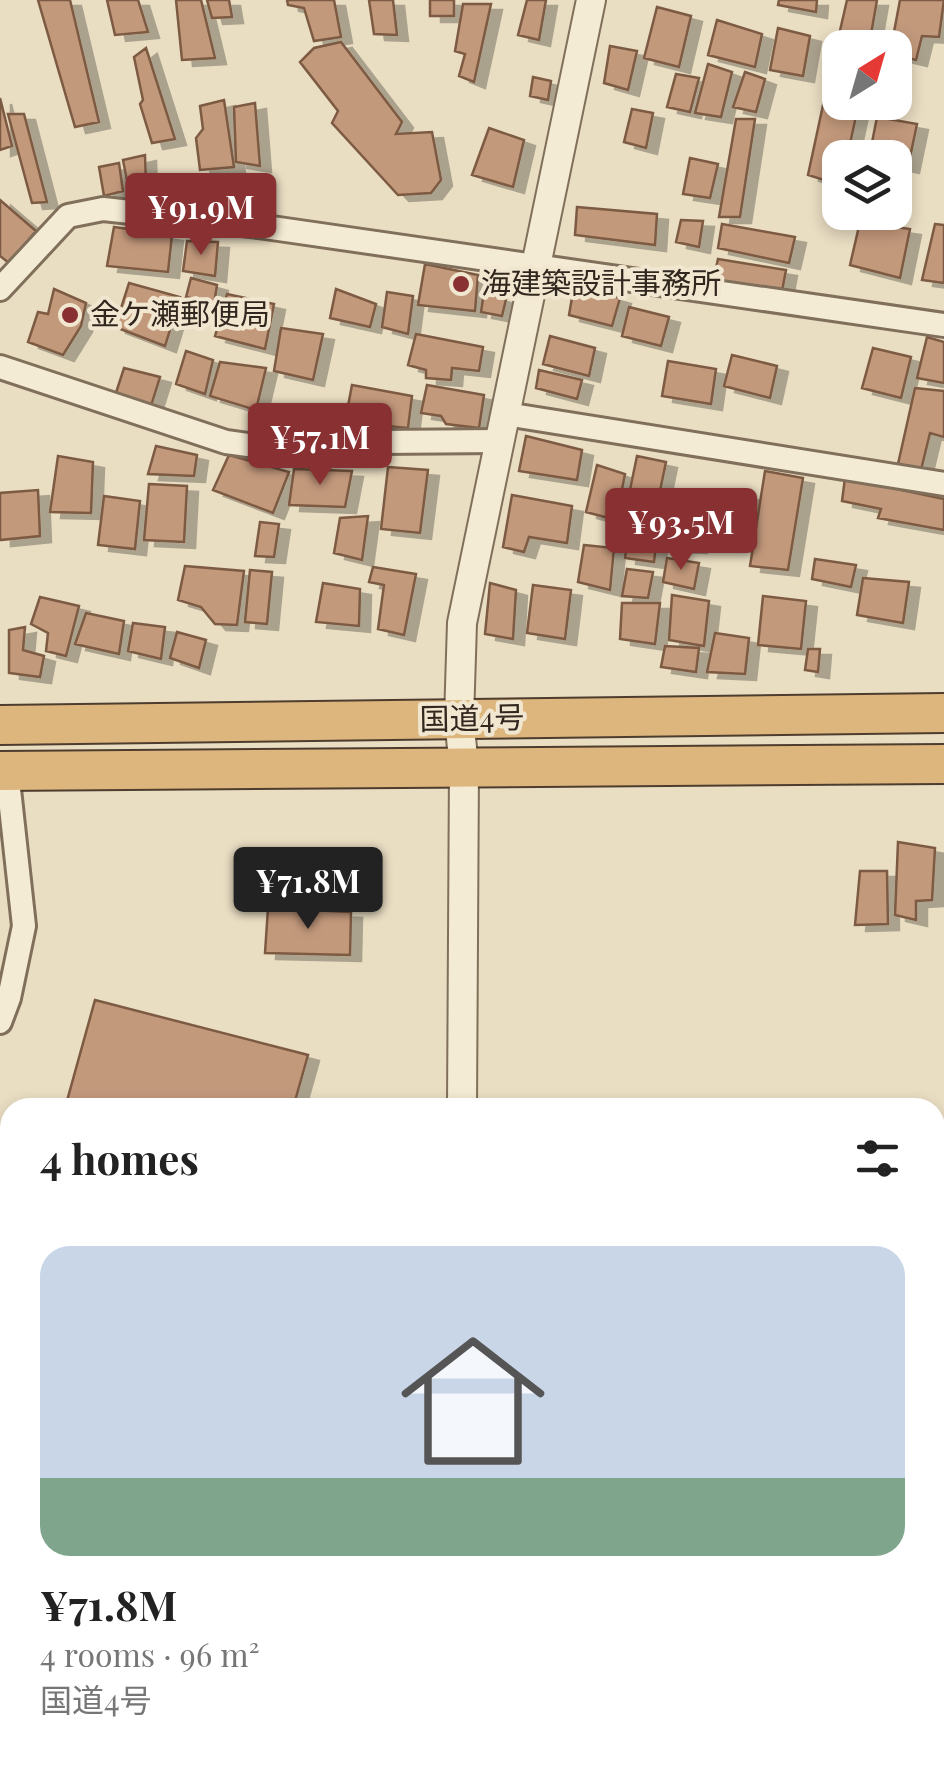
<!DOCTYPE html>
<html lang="en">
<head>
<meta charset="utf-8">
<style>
	:root { --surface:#fff; --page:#f6f6f6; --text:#222; --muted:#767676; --accent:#893132 }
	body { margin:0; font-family:"Playfair Display","Noto Sans JP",serif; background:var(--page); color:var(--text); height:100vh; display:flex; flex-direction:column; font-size:38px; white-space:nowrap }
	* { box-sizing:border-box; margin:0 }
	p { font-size:32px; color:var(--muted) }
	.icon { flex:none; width:55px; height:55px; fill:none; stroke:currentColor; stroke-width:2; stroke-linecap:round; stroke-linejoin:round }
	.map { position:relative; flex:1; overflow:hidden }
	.panel { position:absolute; left:0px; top:1098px; width:945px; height:672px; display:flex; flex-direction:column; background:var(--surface); border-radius:30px 30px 0 0; box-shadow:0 5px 15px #0003 }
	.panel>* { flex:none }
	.needle { width:65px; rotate:37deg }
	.tools { position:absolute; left:822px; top:30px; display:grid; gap:20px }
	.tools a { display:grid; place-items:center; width:90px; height:90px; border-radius:20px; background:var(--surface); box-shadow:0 5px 15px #0003; font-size:50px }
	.price { position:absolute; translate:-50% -85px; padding:0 22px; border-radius:10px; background:var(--accent); color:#fff; font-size:32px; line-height:65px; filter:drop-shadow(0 2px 5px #0008) }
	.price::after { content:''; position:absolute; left:50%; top:60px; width:30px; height:22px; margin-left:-15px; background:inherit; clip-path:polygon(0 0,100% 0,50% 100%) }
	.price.active { background:#222; color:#fff }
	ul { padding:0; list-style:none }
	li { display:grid; align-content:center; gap:20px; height:530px; padding:0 40px }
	li span { display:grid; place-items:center; height:310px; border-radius:30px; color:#555 }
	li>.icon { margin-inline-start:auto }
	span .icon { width:180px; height:180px; fill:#fffc; stroke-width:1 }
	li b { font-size:42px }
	h2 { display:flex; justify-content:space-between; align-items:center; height:120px; padding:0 40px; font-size:42px }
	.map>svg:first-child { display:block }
</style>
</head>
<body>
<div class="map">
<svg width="944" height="1769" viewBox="0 0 944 1769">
	<defs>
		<filter id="shadow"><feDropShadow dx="11" dy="6" stdDeviation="0" flood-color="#0004"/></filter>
	</defs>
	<rect width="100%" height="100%" fill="#e9ddc2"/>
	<!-- building -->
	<path fill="#c3997b" stroke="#7d5a43" stroke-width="2.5" filter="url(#shadow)" d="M38,0H70L99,122L75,127Z
		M107,0H138L148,32L115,35Z
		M176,0H201L215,58L182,60Z
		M207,0H229L232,17L212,18Z
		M287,0H334L341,37L314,41L304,8L288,5Z
		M369,0H393L397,35L374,34Z
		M430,0H454V16H430Z
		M527,0H546L539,40L518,35Z
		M779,0H817L816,12L778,5Z
		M847,0H877L870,40L861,38L860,48H840V72L831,70Z
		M900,0H944L939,37L922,36L916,60L895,55V48H891Z
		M463,4H491L474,82L459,76L465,54L455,51Z
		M657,7L691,16L679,67L644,58Z
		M717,20L762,34L755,67L708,55Z
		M778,28L810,36L803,76L770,70Z
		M341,42L402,122L396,134L432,132L441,180L431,193L398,195L332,123L338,111L300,62L314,48Z
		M610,46L637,51L628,90L604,83Z
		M146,48L175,139L152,143L140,104L143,100L134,57Z
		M708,64L732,72L721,117L695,113Z
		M745,72L765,79L756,112L733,107Z
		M676,74L699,78L690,112L667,107Z
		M533,77L551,81L548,100L530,96Z
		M828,82L840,85V102H859L847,158H840V185L808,175Z
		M0,98L12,146L0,150Z
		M224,100L234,167L200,170L196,138L203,129L200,106Z
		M255,103L260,166L236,162L234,107Z
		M632,109L653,113L646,148L624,142Z
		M8,114H24L47,202L32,203Z
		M877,117L917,124L908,167L895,164V158H869Z
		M736,119H755L740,217H719Z
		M489,128L524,140L513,187L472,175Z
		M145,155L146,184L128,186L123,160Z
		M690,158L718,164L710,198L683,194Z
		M119,163L123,191L104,196L99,167Z
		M0,200L36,231L9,263L0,256Z
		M577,207L657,214L655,245L575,235Z
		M681,220L703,221L699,247L676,242Z
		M860,222L910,229L900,278L850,265Z
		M722,224L795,237L789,263L718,248Z
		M935,224L944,225V283L922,280Z
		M114,227L172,235L168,272L107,266Z
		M187,241L218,242L215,276L183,271Z
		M718,259L786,270L782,291L713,282Z
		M425,264L478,275L475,311L418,305Z
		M191,278L217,285L214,304L186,297Z
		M129,283L180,297L165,346L115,327Z
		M574,286L620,298L612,326L569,315Z
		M54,289L86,303L81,326L63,355L28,342L38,312L48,314Z
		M336,289L376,304L370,327L330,318Z
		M387,292L413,296L408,334L382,327Z
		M484,292L506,299L502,316L481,312Z
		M227,294L274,304L265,349L215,336Z
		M629,307L669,317L661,346L622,336Z
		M281,328L323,334L313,380L274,371Z
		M416,334L483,347L479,371L452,368L451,380L426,378V370L408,365Z
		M550,336L595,348L589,376L543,364Z
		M927,337L944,342V383L917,378Z
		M873,348L911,357L901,398L862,388Z
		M186,351L213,360L205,394L176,384Z
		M732,355L777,366L770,398L724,386Z
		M668,361L716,369L711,404L662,396Z
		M220,362L266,368L256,410L210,396Z
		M124,368L160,377L150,409L114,399Z
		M539,370L582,380L577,399L536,388Z
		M352,385L412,396L408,428L345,422Z
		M427,385L484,395L479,428L446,424L441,416L421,413Z
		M915,388L944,391V437L930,433L921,470L898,464Z
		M526,436L582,450L577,480L519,471Z
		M156,446L197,455L194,476L148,474Z
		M229,455L289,472L273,513L213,490Z
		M58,456L93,462L91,513L50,512Z
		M637,456L666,462L655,515L626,509Z
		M597,465L625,474L616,520L586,512Z
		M388,467L428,470L420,533L381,529Z
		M294,469L352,471L345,507L289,505Z
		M765,471L803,478L788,570L750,566Z
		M845,478L944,499V530L878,518L881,509L842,501Z
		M149,484L187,486L184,542L144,540Z
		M38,490L40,536L0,540V493Z
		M723,491L751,495L744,546L712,542Z
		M512,495L572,506L567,543L529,537L524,552L503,547Z
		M104,496L140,501L135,549L98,545Z
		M679,501L701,507L696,547L670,546Z
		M368,516L362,560L334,553L340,518Z
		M631,517L659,520L654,562L625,558Z
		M260,522L279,524L274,557L255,556Z
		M584,545L614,548L610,590L578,582Z
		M667,558L699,563L694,589L663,582Z
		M815,559L856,565L851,587L812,579Z
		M185,566L244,571L237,625L215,624L201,607L178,600Z
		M373,567L416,574L404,635L378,629L384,585L369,582Z
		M627,569L653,572L648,598L622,596Z
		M250,570L272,572L267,624L245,622Z
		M863,578L909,582L903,623L857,615Z
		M323,583L360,589L359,626L316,622Z
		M490,583L516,590L513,639L485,634Z
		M533,585L571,590L565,639L527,633Z
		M672,595L709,601L704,646L669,640Z
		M763,596L806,601L801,649L758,645Z
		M40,597L79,606L66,656L46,651L48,633L31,624Z
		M622,603H660L655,644L620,639Z
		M86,613L124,621L119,654L75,644Z
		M133,623L165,627L161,659L128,651Z
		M25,627L23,650L44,656L40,677L9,673V630Z
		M177,632L206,640L199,668L170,658Z
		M715,633L749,638L745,674L707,672Z
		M665,646L699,648L696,672L661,667Z
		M808,649H820L818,672L805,670Z
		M898,842L935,848L932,900L916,901V920L895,915Z
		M860,871H887L888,924L855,925Z
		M268,908L351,912L350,955L265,953Z
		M95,1000L308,1055L293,1108H65Z
		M935,1490H944V1554H935Z
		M0,1502L10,1507V1546L0,1541Z
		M944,1566V1714L938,1701L935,1702V1569Z
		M944,1750V1769L892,1767L914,1760H935V1753Z
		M567,1760H624L623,1766L632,1769H565Z"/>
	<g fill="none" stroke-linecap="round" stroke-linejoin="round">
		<defs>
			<path id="minor" d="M0,289L68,216L103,209L258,226L944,325
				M0,367L226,442L293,451L379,442L500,441
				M506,414L944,484
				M0,1022L9,998L24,926L7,771
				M0,1574L10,1579
				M339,1760L356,1769"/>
			<path id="tertiary" d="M462,1108L464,767L459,719L462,623L591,0
				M0,1386L10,1391
				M935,1451L944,1450"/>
			<path id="trunk" d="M0,725L944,713
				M0,771L944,764"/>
		</defs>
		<!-- minor casing -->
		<use href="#minor" stroke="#806f5b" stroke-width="28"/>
		<!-- tertiary casing -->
		<use href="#tertiary" stroke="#806f5b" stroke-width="32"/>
		<!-- trunk casing -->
		<use href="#trunk" stroke="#4e3d2f" stroke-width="42"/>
		<!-- minor -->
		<use href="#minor" stroke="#f4ebd4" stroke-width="22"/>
		<!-- tertiary -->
		<use href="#tertiary" stroke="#f4ebd4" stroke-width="28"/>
		<!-- trunk -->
		<use href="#trunk" stroke="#dcb67c" stroke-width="38"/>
	</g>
	<!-- markers -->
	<g fill="#893132" stroke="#f1e7d0" stroke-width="4">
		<circle cx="461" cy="284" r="10"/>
		<circle cx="70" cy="315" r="10"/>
	</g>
	<g text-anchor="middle" stroke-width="8" stroke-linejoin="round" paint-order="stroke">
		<!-- poi labels -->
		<g font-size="30" fill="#32271e" stroke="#f1e7d0" text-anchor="start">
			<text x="481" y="294">海建築設計事務所</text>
			<text x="90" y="325">金ケ瀬郵便局</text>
		</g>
		<!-- street labels -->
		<g font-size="30" fill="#32271e" stroke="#f1e7d0">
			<text transform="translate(472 719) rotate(-1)" y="10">国道4号</text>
		</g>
	</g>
</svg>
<div class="tools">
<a><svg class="needle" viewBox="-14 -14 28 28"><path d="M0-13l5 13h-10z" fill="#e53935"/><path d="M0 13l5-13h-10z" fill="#767676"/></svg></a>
<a><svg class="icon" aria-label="layers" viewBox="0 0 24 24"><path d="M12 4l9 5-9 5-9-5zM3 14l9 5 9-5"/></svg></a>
</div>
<b class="price" style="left:201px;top:258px">¥91.9M</b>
<b class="price" style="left:320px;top:488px">¥57.1M</b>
<b class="price" style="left:681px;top:573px">¥93.5M</b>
<b class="price active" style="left:308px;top:932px">¥71.8M</b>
<section class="panel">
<h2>4 homes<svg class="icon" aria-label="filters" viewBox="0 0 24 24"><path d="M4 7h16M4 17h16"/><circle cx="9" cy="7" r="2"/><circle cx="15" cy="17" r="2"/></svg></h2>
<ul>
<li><span style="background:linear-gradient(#c9d6e8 75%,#7fa58c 0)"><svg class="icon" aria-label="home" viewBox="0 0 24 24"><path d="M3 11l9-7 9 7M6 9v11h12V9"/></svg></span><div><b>¥71.8M</b><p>4 rooms · 96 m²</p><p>国道4号</p></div></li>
</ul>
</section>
</div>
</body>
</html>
